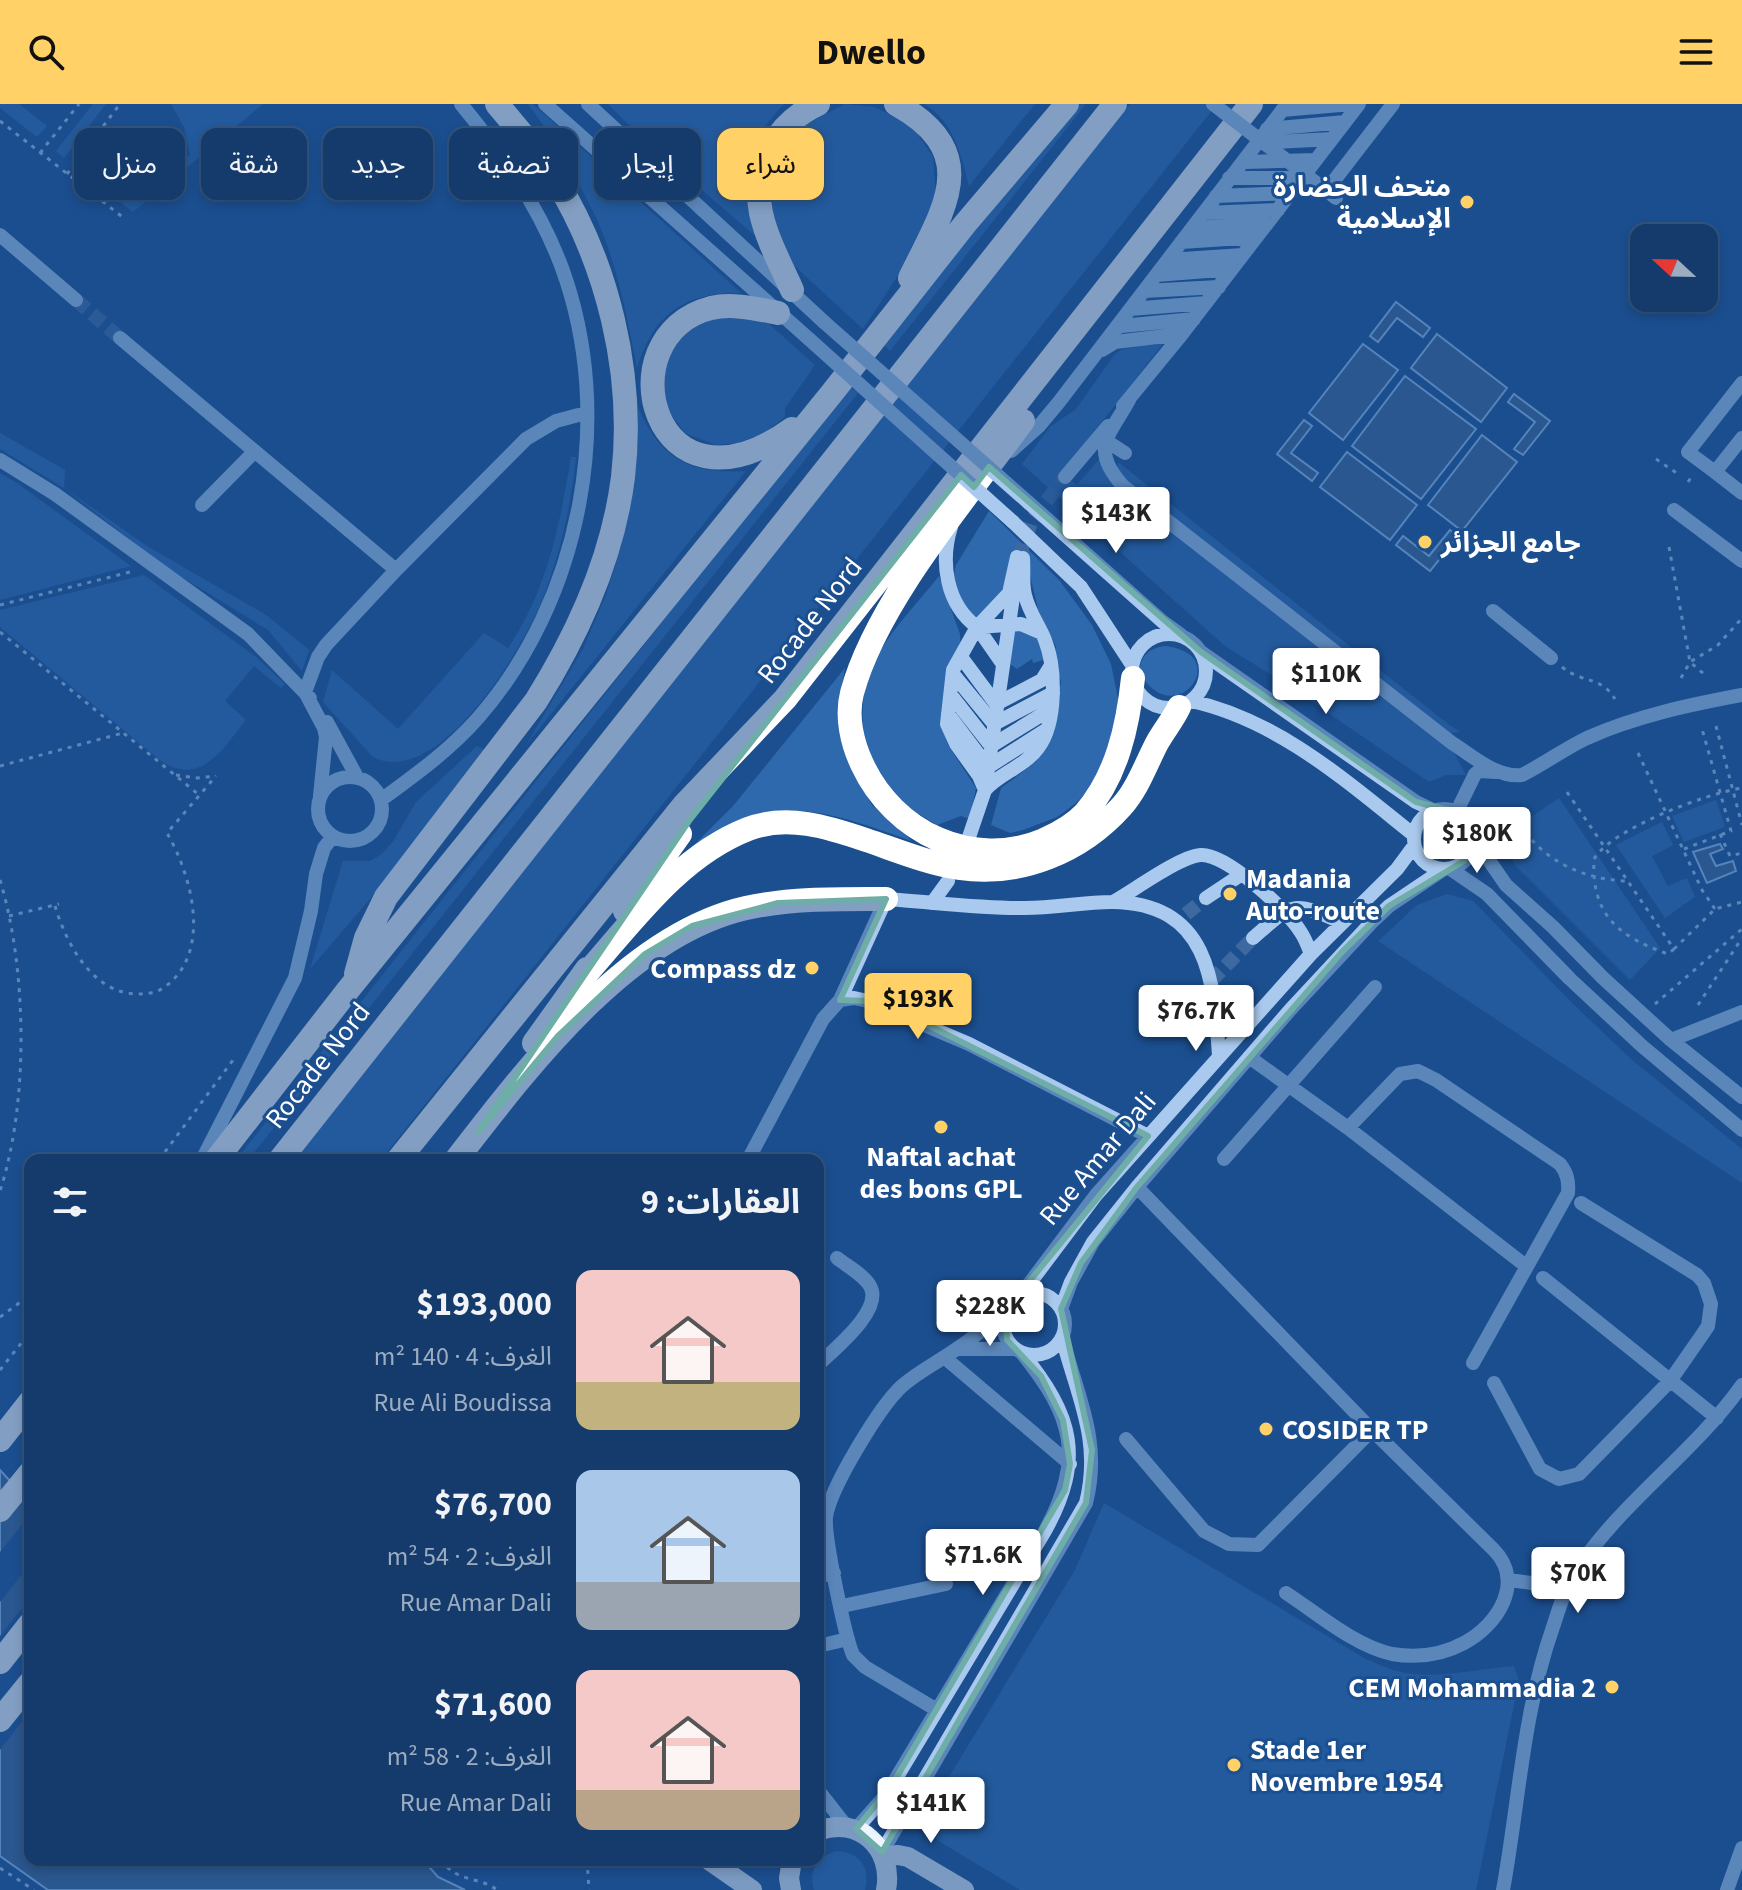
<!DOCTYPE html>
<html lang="ar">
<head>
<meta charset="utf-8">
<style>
	:root { --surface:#143b6b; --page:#1d4271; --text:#f1f3f6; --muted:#9dadc1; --line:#33557e; --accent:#ffd166 }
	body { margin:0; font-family:"Source Sans 3","Noto Sans Arabic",sans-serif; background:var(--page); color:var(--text); direction:rtl; height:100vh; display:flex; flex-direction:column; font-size:30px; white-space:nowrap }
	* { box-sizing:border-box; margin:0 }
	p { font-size:26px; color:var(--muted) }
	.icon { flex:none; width:44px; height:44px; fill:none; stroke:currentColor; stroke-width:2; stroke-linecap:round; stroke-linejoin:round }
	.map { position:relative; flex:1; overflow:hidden; direction:ltr }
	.side { position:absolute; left:24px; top:1050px; width:800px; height:712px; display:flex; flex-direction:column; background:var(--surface); border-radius:16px; box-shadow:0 4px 12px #0003,0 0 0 2px var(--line); direction:rtl }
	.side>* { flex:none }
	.guide { position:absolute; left:24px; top:24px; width:800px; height:72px; direction:rtl; display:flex; gap:16px }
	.needle { width:52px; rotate:292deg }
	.tools { position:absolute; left:1630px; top:120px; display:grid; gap:16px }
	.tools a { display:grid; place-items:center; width:88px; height:88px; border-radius:16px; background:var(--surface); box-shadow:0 4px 12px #0003,0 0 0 2px var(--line); font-size:40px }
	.price { position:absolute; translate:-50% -68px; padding:0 18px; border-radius:8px; background:#fff; color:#222; font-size:26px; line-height:52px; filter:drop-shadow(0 2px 4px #0008) }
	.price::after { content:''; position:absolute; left:50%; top:48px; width:24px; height:18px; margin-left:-12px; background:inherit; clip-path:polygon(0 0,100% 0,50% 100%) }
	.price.active { background:var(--accent); color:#111 }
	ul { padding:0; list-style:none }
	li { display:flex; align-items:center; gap:24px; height:200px; padding:0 24px }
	li span { display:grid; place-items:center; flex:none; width:224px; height:160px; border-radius:16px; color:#555 }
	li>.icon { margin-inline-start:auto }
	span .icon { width:96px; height:96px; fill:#fffc; stroke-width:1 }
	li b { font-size:34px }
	h2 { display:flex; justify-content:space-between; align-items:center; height:96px; padding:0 24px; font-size:34px }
	.pill { padding:0 28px; border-radius:16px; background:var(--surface); box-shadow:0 4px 12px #0003,0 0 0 2px var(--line); font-size:28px; line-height:72px }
	.pill.active { background:var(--accent); color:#111 }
	header { display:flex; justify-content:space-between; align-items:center; height:104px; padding:0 24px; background:var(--accent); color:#111; font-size:36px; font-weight:700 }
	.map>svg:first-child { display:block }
</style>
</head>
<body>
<header><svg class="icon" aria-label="menu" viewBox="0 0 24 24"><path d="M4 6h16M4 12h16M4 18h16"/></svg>Dwello<svg class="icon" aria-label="search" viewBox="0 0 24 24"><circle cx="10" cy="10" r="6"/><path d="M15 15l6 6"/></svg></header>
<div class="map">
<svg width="1742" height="1786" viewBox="0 0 1742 1786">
	<rect width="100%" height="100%" fill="#1b4f8f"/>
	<!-- green -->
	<path fill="#2e69ad" d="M0,0H19L47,22L37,33L0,4Z
		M93,0H106L64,54L56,47Z
		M171,0H263L133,108L81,67L92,57L138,92L190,51L184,23Z
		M528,0H533L741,189C686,188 653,209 637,264C627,212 616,153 592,105C574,68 552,32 528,0Z
		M608,0H784C737,50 736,74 761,137L641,33Z
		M845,0L874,3L912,22L933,53L936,92L928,125L863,225L788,156L770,107L777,58L797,25Z
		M925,0H1035L969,82C961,50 954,19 925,0Z
		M1074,0H1086L890,247L883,240Z
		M1130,0H1217L381,1056H294Z
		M721,211L752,214L769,220L815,261L785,304V313L762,330L737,339L716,341L685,329L670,309L663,291L667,247L680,231Z
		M1165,237L1061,370L1077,381L1102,352L1103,365L1108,375L1451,643L1466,671H1446L1429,678L1283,578L1225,542L1022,360L1050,323L1076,305L1115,250L1123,245Z
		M849,282L858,289L248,1056H236Z
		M636,298C657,353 688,371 746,367L526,641L583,545L606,491L621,443L630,396Z
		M0,329L65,366L64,384L147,442L266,511L309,546L302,567L268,526L164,462L64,384L0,345Z
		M571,353H576C571,402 560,450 542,496C523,545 438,686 373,653L323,598L332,566L398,625L484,529L508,544C547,487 560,420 571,353Z
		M1118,358L1448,620L1460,628L1449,629L1127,378L1118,365Z
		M0,369L17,379L131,462L0,496Z
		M989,407L1060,477L1092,521L1111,560L1119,599L1120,616L1093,682L1076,699L1057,713L1023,726L1010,729L991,721L1001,684L1032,661L1047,644L1054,623L1061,578L1056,563V543L1038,505L1029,467L1009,469L1001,489L979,514C961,505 950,480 956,461Z
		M144,471L256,553L285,580L281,584L254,562L225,597L246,616C223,644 202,683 161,657L0,523V506Z
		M939,472L960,530L961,546L942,624L948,641L976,684L970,715L961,712L937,721C917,710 898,697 884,679C857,642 856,589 878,550C895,522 919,497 939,472Z
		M1014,524L1035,531L1044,550L1043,556L1033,559L1032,555L1017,565L1010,560Z
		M1165,542C1236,550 1174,630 1140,569C1139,553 1149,544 1165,542Z
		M845,564L839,599L849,661L872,701L912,737C854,717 795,691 734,718C716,726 699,741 683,752L733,702Z
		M477,642L487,647L386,776L310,865L343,757H370L382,750L394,736L416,698Z
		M1559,694L1660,844L1630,876L1514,760L1503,732Z
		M1716,696L1725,723L1684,738L1672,712Z
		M1662,718L1673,741L1652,752L1668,782L1687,774L1695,793L1665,814L1616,741Z
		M1447,790L1473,797L1572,899L1632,956L1742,1045V1079L1378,837L1417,801Z
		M1104,1399L1364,1554C1379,1561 1395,1568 1412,1570C1445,1573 1481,1565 1514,1562L1519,1577L1476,1786H1020L937,1736L927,1709L1075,1466Z
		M837,1747C860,1749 871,1764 865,1786H814C808,1766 818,1752 837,1747Z"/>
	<!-- water -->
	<path fill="#3c6290" stroke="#9cc4f0" stroke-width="2" d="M1396,198L1430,224L1423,233L1397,214L1378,238L1370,232Z
		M1437,230L1507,284L1481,318L1411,264Z
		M1363,240L1398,266L1343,336L1309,309Z
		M1405,272L1476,325L1421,395L1352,342Z
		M1514,290L1550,317L1523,351L1514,345L1535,318L1508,298Z
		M1304,316L1312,322L1291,349L1318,369L1312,377L1277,350Z
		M1482,331L1517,358L1462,427L1428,401Z
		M1347,348L1417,401L1390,436L1320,383Z
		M1450,426L1458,432L1430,467L1396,441L1403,432L1429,452Z
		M1720,740L1723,745L1710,750L1716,762L1733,757L1736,767L1707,779L1693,748Z
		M0,1366L30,1399V1756H423L438,1773L465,1786H48L0,1752Z"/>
	<!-- pier -->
	<path fill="#1b4f8f" d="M30,1411V1460L0,1498V1448Z
		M30,1494V1607L0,1646V1532Z"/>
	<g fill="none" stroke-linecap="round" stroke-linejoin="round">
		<!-- minor-tunnel -->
		<path stroke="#3d69a0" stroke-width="14" stroke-dasharray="14 7" stroke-linecap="butt" d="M76,196L120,234
			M1019,453L1032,416L1065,373
			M1186,810L1206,794
			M1211,877L1253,834"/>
		<!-- path -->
		<path stroke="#a9c9ee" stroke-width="3" stroke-dasharray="4 6" stroke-linecap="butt" d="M0,17L125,115
			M40,49L79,0
			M67,70L120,0
			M1656,355L1678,370
			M1688,378L1693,371
			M1669,443L1690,558L1704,570
			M0,501L134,467
			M0,528L198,690
			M1562,563C1583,580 1600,571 1615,595
			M1681,574L1690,558L1718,541L1742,514
			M1716,622L1742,721
			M1638,649L1702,786L1715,805
			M0,662L123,629
			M176,671L197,674L216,672
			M1567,688L1674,845L1715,805L1742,798
			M1520,720C1543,758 1586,776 1628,777
			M1720,730L1730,752L1742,749
			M1684,745L1731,727L1702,625
			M0,776C27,865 29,998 0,1087
			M55,802C66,839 92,889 137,890C148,890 157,889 166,882C212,847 192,772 167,729L216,672
			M9,812L59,800
			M1674,845L1668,850C1620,833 1591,812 1594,755C1611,725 1708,689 1742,684
			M1655,900L1742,825
			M1698,901L1742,834
			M159,1056L233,956
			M0,1213L30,1191
			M0,1266L30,1228
			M440,1756C462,1781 477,1771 497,1786
			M587,1756L589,1786
			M0,1764L34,1786"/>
		<!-- minor -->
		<path stroke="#a9c9ee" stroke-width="14" d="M545,0L809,235
			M588,0L824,218
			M1282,6L1352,0
			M1267,25L1345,18
			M1258,39L1332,35
			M1244,58L1316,56
			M1229,74H1303
			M1326,87L1393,0
			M1216,92L1291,89
			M1204,109L1278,106
			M1192,124L1267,120
			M0,131L76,196
			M1181,138L1257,133
			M1168,156L1243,151
			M1156,171L1232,165
			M1144,187L1219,183
			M1130,205L1206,199
			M1115,225L1121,222L1194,215
			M120,234L396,466
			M1102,246L1115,238L1182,230
			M1129,296C1110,331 1089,344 1123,382L1452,639C1473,652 1496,674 1522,671C1544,660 1564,645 1587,634C1636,612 1689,601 1742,591
			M1123,302L1182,230L1359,0
			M1742,334L1715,368L1742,389
			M1100,339L1105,336L1125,349
			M1011,347L1039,322L1059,298L1287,0
			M0,356L55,390L248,530L310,594
			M1715,368L1688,348L1742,279
			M1065,373L1108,322
			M1029,399L1163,518L1181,531
			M202,401L254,348
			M1674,406L1742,457
			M1013,418L1081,483L1132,561
			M951,423C940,458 946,500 977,523L1021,520L1042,529
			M1017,453L1009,489L977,523L953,566L947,620L956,640L979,672L985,686C1000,669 1024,663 1038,644C1057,619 1056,564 1045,536C1039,521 1029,508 1025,491C1022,480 1024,466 1023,454
			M1493,507L1551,554
			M977,523L1002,559
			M1132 567a37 37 0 1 1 74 0a37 37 0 1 1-74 0Z
			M1201,548L1416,698L1433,706
			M961,553L996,600L1042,576L1050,563
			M953,570L994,620L1053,589
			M951,591L991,642L1051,605
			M1191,597C1278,616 1346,677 1414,731
			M948,610L988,663L1046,626
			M327,618L357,673
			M318 705a32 32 0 1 1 64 0a32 32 0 1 1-64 0Z
			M320,692L326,633L324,624L305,588L318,553L326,541L396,466L526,335L556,317L586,309
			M381,696C415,671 450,646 478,614C582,495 616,312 562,164C539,102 502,50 461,0
			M1414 735a30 30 0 1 1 60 0a30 30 0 1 1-60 0Z
			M1457,707L1475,670L1479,667L1496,668
			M968,736L985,686L1014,486
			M1475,736L1506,781L1553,823L1603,874L1671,936L1742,993
			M1452,766L1487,790L1570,875L1642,942L1742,1026
			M1206,794L1242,770
			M1113,798C1133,787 1179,753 1200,751C1225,748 1287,806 1300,827C1305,834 1308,842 1311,850
			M932,799L948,777
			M1253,834C1293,799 1291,796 1341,818
			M840,896L886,795C931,798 976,804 1020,804C1051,805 1081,798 1112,798C1209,799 1214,876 1219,952
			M1671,936L1742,908
			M1249,953L1348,1024L1526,1162
			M1348,1024L1400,970L1418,967L1436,976L1560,1060C1567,1069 1569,1077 1568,1089L1473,1259
			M1224,1055L1375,883
			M202,1056L295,874L311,807L316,770L324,744L333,732
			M748,1056L823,915L840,896L854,894L868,897L969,940L1148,1032
			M1137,1083L1372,1326L1494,1446C1525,1478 1498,1521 1464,1539C1442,1551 1416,1554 1392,1550C1355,1542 1318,1510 1286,1489
			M1543,1174L1717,1314
			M1003 1220a31 31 0 1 1 62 0a31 31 0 1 1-62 0Z
			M1020,1192L1096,1091L1311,850L1397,765L1414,742
			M1061,1205L1071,1178L1093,1138L1137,1083L1290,906L1371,819L1389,802L1444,765
			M958,1245H1014
			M944,1253L1070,1360
			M818,1261C834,1245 884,1206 870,1182C864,1171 847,1162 837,1154
			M1494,1279L1540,1365L1559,1375L1579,1370L1670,1277L1702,1231L1708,1222L1711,1200L1704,1179L1697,1171L1581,1099
			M1126,1335L1204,1427L1229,1440L1258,1441L1372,1326
			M818,1472L834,1469
			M1509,1476L1539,1480L1565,1490
			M842,1502L946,1480
			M818,1542L848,1535
			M937,1606L865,1563L853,1551C845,1532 824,1433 826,1413C830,1384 880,1302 902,1282C919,1267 940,1257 958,1244C975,1233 991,1219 1006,1206
			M818,1686L847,1723
			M856,1725L886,1691L1045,1427C1085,1354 1073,1312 1022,1249
			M882,1748L1086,1399C1102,1336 1077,1292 1062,1233
			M1503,1786C1519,1698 1523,1608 1553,1523C1559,1505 1565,1483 1576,1467C1622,1397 1694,1349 1742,1281
			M1727,1786L1742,1744"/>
		<!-- major -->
		<path stroke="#f0f6ff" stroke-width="20" d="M818,1727C859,1711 894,1745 886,1786
			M884,1752L898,1751L908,1753L964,1786
			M709,1756L752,1786
			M791,1786L789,1774L792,1756"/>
		<!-- highway -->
		<path stroke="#fff" stroke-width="24" d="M896,0C985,49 943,106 910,174
			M792,186C781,161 767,136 761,109C752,64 776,19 818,0
			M778,209C757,205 733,199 711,204C603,232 653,425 792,325
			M1023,317C967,393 876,499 852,589C846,612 852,639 862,660C894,729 972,766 1044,736C1057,730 1075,720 1085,709C1117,672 1128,622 1133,574
			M625,807L680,730
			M356,870L366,834L386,793L536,597C578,530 613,453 623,373C635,270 608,159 553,71C537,46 516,23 497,0
			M579,878C629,823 676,753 748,725C787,710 828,723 866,736C896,746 927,759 959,764C1020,773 1081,748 1122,702C1138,684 1146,660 1157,639C1164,626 1173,616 1179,603
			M534,939L587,865
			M216,1056L348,886L832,289L965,120L1067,0
			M280,1056L1115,0
			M398,1056L684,701L785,595L1251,0
			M456,1056C528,963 627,831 746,804C792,794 840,795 886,795
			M0,1336L30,1298
			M0,1406L30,1369
			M0,1558L30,1520
			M0,1616L30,1579"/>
		<!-- minor-bridge -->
		<path stroke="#a9c9ee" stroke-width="14" d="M1213,0L1336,94
			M824,218L1029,399
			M809,235L1013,418"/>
	</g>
	<!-- marked area -->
	<path d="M0 0H1742V1786H0ZM989,363L1201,548L1416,698L1460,709L1474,728L1464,757L1389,802L1342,848L1137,1083L1081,1159L1061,1205L1092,1346L1086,1399L882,1748L856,1725L892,1681L1065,1386L1070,1360L1063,1316L1041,1272L1007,1236L1006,1206L1148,1032L910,912L868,897L840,896L886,795L778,799L692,822L645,850L558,932L478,1028L689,717L961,371L974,383Z" fill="#1b4f8f" fill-opacity=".55" fill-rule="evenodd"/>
	<path fill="none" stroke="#6fada8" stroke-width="6" stroke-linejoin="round" d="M989,363L1201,548L1416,698L1460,709L1474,728L1464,757L1389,802L1342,848L1137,1083L1081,1159L1061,1205L1092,1346L1086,1399L882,1748L856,1725L892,1681L1065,1386L1070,1360L1063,1316L1041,1272L1007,1236L1006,1206L1148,1032L910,912L868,897L840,896L886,795L778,799L692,822L645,850L558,932L478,1028L689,717L961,371L974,383Z"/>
	<!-- markers -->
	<g fill="#ffd166" stroke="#1b4f8f" stroke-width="3">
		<circle cx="1467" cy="98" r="8"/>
		<circle cx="1425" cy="438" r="8"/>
		<circle cx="1230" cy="790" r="8"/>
		<circle cx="812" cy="864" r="8"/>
		<circle cx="941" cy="1023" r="8"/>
		<circle cx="1266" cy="1325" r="8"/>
		<circle cx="1612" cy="1583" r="8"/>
		<circle cx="1234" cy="1661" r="8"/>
	</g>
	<g text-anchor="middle" stroke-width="6" stroke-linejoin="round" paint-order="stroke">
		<!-- poi labels -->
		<g font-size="28" font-weight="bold" fill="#fff" stroke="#1b4f8f" text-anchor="start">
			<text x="1451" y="92" text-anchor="end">متحف الحضارة<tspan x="1451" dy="32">الإسلامية</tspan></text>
			<text x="1441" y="448">جامع الجزائر</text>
			<text x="1246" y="784">Madania<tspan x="1246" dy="32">Auto-route</tspan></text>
			<text x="796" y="874" text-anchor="end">Compass dz</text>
			<text x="941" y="1062" text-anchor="middle">Naftal achat<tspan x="941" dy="32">des bons GPL</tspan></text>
			<text x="1282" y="1335">COSIDER TP</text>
			<text x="1596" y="1593" text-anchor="end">CEM Mohammadia 2</text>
			<text x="1250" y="1655">Stade 1er<tspan x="1250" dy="32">Novembre 1954</tspan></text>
		</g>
		<!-- street labels -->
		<g font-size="28" fill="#fff" stroke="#1b4f8f">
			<text transform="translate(809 516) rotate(-52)" y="10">Rocade Nord</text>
			<text transform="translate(317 961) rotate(-52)" y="10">Rocade Nord</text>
			<text transform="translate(1097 1054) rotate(-50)" y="10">Rue Amar Dali</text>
		</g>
	</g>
</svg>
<div class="tools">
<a><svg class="needle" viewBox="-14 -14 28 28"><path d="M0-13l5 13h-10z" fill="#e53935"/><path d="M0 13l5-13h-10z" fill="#9dadc1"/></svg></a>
</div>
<b class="price" style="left:1116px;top:451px">$143K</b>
<b class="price" style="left:1326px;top:612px">$110K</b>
<b class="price" style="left:1477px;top:771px">$180K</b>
<b class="price active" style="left:918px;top:937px">$193K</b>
<b class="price" style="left:1196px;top:949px">$76.7K</b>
<b class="price" style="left:990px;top:1244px">$228K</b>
<b class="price" style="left:983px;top:1493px">$71.6K</b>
<b class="price" style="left:1578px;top:1511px">$70K</b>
<b class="price" style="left:931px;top:1741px">$141K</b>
<div class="guide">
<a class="pill active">شراء</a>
<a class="pill">إيجار</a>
<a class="pill">تصفية</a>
<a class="pill">جديد</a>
<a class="pill">شقة</a>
<a class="pill">منزل</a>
</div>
<section class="side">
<h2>العقارات: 9<svg class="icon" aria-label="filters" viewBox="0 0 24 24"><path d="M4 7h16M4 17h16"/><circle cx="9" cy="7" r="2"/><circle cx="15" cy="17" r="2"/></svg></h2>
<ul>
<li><span style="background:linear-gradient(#f6c9c9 70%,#c2b280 0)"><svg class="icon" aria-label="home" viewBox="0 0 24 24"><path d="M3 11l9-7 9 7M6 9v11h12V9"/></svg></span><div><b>$193,000</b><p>الغرف: 4 · 140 m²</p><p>Rue Ali Boudissa</p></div></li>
<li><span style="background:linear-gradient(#a9c7e8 70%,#9aa5b1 0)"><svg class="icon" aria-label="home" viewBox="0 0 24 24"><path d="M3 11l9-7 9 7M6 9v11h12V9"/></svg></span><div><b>$76,700</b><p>الغرف: 2 · 54 m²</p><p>Rue Amar Dali</p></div></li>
<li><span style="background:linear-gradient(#f6c9c9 75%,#b9a48a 0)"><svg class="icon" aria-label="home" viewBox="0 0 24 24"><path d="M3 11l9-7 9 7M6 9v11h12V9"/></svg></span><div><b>$71,600</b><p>الغرف: 2 · 58 m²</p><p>Rue Amar Dali</p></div></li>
</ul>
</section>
</div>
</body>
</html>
